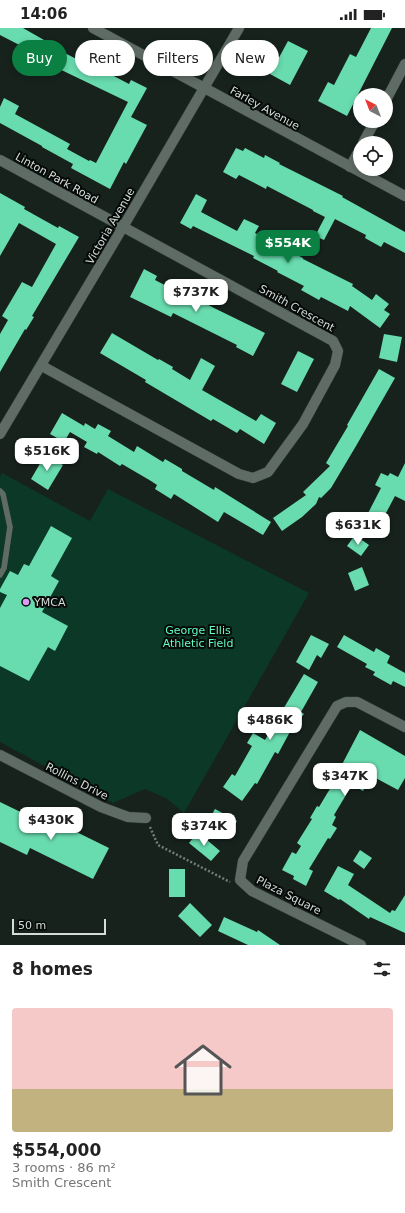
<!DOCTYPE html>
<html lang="en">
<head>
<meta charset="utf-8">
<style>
	:root { --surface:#fff; --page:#f6f6f6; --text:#222; --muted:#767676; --line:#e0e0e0; --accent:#0b8043 }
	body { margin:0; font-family:"DejaVu Sans",sans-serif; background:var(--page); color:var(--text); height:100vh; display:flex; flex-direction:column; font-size:15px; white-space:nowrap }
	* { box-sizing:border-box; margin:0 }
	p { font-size:13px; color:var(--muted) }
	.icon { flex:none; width:22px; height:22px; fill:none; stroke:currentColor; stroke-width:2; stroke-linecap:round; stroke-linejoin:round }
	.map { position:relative; height:917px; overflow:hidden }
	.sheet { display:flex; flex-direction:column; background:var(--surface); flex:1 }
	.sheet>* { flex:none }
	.hud { position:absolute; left:12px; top:12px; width:381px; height:36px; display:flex; gap:8px }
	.needle { width:26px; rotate:318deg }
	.tools { position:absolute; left:353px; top:60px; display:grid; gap:8px }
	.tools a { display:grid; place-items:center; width:40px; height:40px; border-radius:50%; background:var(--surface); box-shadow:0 2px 6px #0003; font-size:20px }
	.scale { position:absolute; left:12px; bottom:10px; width:94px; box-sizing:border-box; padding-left:4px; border:2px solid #d5ddd9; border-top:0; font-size:11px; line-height:14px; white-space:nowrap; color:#d5ddd9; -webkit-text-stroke:3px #060a08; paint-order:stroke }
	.price { position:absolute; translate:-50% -34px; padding:0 9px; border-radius:8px; background:#fff; color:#222; font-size:13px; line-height:26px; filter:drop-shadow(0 1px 2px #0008) }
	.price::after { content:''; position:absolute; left:50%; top:24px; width:12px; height:9px; margin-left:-6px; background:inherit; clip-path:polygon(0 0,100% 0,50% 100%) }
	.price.current { background:var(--accent); color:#fff }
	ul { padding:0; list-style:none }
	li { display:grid; align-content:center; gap:8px; height:212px; padding:0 12px }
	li+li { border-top:1px solid var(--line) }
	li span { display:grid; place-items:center; height:124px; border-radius:4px; color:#555 }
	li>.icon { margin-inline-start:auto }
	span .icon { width:72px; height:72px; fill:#fffc; stroke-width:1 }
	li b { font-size:17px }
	h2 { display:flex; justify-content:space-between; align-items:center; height:48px; padding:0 12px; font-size:17px }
	.pill { padding:0 14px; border-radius:18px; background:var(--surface); box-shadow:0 2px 6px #0003; font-size:14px; line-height:36px }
	.pill.current { background:var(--accent); color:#fff }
	.status { display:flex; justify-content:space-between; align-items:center; height:28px; padding:0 20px; background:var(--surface); direction:ltr }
	.status svg { height:11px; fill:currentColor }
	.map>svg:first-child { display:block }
</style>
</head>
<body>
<div class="status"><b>14:06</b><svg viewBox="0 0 49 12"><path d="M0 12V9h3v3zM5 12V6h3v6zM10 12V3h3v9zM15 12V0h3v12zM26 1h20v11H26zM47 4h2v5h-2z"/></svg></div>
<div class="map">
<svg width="405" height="917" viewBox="0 0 405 917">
	<rect width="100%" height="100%" fill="#17221d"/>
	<!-- green -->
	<path fill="#0c3828" d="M2,445L90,493L108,461L309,565L184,785L166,770L145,761L113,775L0,714V449Z"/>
	<!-- building -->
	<path fill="#69dcaf" d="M0,0H23L58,20L57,21L88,37L89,35L129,56L131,52L147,60L131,89L147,97L126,136L124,134L110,161L71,140L73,136L42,119V118L0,95V79L4,70L19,78L15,86L70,116L67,121L89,133L90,132L96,135L128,74L53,38L54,37L30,24L31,23L0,7Z
		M371,0H392L347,88L318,73L328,54L334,57L350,26L356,29Z
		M288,13L308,23L290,57L270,46Z
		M236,120L243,123L245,120L264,130L265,127L280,135L279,136L343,168L342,169L405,204V225L384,214L381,219L365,210L366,207L335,191L324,212L315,208L325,189L313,183V182L267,158L266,161L239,147L236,151L223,144Z
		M0,165L25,179L24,181L58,200L59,198L79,209L32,288L34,289L26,302L25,301L0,344V306L8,292L2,288L22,254L32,259L56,216L19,195L0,228Z
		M196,166L207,172L201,184L237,203L244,191L259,198L255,205L303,230V231L353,256L352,258L372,272L376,266L389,276L384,282L390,286L380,300L350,278L348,283L321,269L319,272L301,262L304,258L277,244L278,243L253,230L254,228L193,198L191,201L180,195Z
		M144,241L157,248L155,252L178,264L180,260L190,266V267L214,280L265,305L253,328L236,319L237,317L173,285L171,289L130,269Z
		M112,305L158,332L159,331L173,339L172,341L190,352L201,330L215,338L202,362L256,393L261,386L276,395L264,416L240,401L237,405L213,391L211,393L145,354L146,352L100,325Z
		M384,306L402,309L397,334L379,330Z
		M298,323L314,331L297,364L281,356Z
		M379,341L395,350L356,418L331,460L321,470L319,469L316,476L302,489L282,503L273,490L306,467L303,464L330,438L326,435L348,398L347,397Z
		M62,385L84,398L85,395L95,401L98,396L111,403L108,408L134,424L137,418L163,434L165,431L182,441V443L214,462L215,459L271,494L263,507L224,484L218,494L174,466L171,471L155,461L157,457L151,453L122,436L120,438L98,424L97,426L84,419L87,414L70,404L64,414L50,406Z
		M45,427L63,437L48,462L31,451Z
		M405,435V473L395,468L378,500L364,493L381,460L375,457L381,445L388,448L390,445L398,449Z
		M51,498L72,510L51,548L59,553L42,584L68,598L55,623L48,619L29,653L0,638V580L7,567L0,564V561L10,543L18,547L24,536L29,538Z
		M355,507L369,517L361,528L347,518Z
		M362,539L369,557L355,563L348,545Z
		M311,607L329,616L321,630L317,627L309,642L296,634Z
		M344,607L374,624L376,620L390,628L387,635L405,645V659L393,653L391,657L373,647L375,644L365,639L367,636L337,619Z
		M304,646L318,654L301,684L304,686L292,700L278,726L275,724L257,756L255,755L242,773L223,759L232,746L235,748L252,718L247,715L253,705L265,712L278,689L277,688L285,678Z
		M360,702L405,728V750L398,762L372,748L363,763L352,757L334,787L336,789L332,797L337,800L330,811L328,810L309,841L313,843L306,858L293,851L294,848L282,842L292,824L296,826L301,818L297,815L312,791L310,790L317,778L319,779L337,749L336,748Z
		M0,774L43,795L46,789L109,820L93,851L30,820L27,827L0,814Z
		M215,781L237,793L229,807L207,795Z
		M196,806H200L220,823L211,833L189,815Z
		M360,822L372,830L364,841L353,833Z
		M338,838L354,846L348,857L390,885L392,882L395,883L405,867V905L370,889L369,891L340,871L339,872L324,863Z
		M169,841H185V869H169Z
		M190,875L212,897L200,909L178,888Z
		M224,889L257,904L258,902L280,917H248L218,903Z"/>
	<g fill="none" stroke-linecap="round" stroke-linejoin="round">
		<defs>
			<path id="service" d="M0,463L3,466L10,499L4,540L0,547"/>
			<path id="minor" d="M386,72L405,36
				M363,115L375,93
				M0,132L333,313L338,323L335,337L303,396L268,444L253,450L239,446L42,338
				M350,139L360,121
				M0,727L101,779L128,789L146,790
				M361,917L252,863L240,852L243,833L337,678L346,674H357L405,699"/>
			<path id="tertiary" d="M93,0L405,168
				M0,406L123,199L239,0"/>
		</defs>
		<!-- service casing -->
		<use href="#service" stroke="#353d39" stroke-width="6"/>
		<!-- minor casing -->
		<use href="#minor" stroke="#353d39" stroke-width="11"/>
		<!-- tertiary casing -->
		<use href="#tertiary" stroke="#353d39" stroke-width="11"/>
		<!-- path -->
		<path stroke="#737c78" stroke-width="2.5" stroke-dasharray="2 2" stroke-linecap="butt" d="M150,799L158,817L230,854"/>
		<!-- service -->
		<use href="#service" stroke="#5f6c65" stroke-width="5.5"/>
		<!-- minor -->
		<use href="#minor" stroke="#5f6c65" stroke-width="10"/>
		<!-- tertiary -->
		<use href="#tertiary" stroke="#5f6c65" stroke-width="10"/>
	</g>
	<!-- markers -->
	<circle fill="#da9af6" stroke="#060a08" stroke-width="1.5" cx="26" cy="574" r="4"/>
	<g text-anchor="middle" stroke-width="4" stroke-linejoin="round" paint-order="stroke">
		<!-- street labels -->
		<g font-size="11" fill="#d5ddd9" stroke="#060a08">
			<text transform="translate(265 80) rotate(29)" y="4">Farley Avenue</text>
			<text transform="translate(57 150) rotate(29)" y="4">Linton Park Road</text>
			<text transform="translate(110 198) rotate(-60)" y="4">Victoria Avenue</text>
			<text transform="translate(297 280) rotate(29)" y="4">Smith Crescent</text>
			<text transform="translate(77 753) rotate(27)" y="4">Rollins Drive</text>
			<text transform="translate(289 867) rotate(27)" y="4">Plaza Square</text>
		</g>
		<!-- poi labels -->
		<g font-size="11" fill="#d5ddd9" stroke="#060a08" text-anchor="start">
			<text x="34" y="578">YMCA</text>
		</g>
		<!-- park labels -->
		<g font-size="11" fill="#61fcc3" stroke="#060a08">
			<text x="198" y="606">George Ellis<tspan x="198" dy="13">Athletic Field</tspan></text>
		</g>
	</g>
</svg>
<div class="tools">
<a><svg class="needle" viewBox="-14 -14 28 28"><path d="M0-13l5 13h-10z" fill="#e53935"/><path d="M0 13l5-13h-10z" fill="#767676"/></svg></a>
<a><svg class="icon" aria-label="locate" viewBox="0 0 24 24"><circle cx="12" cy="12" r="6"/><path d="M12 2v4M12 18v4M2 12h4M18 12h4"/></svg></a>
</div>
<div class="scale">50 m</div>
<b class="price current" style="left:288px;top:236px">$554K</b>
<b class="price" style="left:196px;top:285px">$737K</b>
<b class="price" style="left:47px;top:444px">$516K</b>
<b class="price" style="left:358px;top:518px">$631K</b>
<b class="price" style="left:270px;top:713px">$486K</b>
<b class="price" style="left:345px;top:769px">$347K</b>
<b class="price" style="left:51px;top:813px">$430K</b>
<b class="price" style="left:204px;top:819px">$374K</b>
<div class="hud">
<a class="pill current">Buy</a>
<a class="pill">Rent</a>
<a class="pill">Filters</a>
<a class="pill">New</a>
</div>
</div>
<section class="sheet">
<h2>8 homes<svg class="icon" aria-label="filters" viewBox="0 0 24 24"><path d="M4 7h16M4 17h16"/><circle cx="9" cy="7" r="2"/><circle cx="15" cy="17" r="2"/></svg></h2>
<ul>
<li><span style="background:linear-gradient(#f6c9c9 65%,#c2b280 0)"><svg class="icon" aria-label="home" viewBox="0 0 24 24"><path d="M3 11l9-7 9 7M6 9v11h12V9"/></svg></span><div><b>$554,000</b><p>3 rooms · 86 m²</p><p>Smith Crescent</p></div></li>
</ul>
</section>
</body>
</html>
